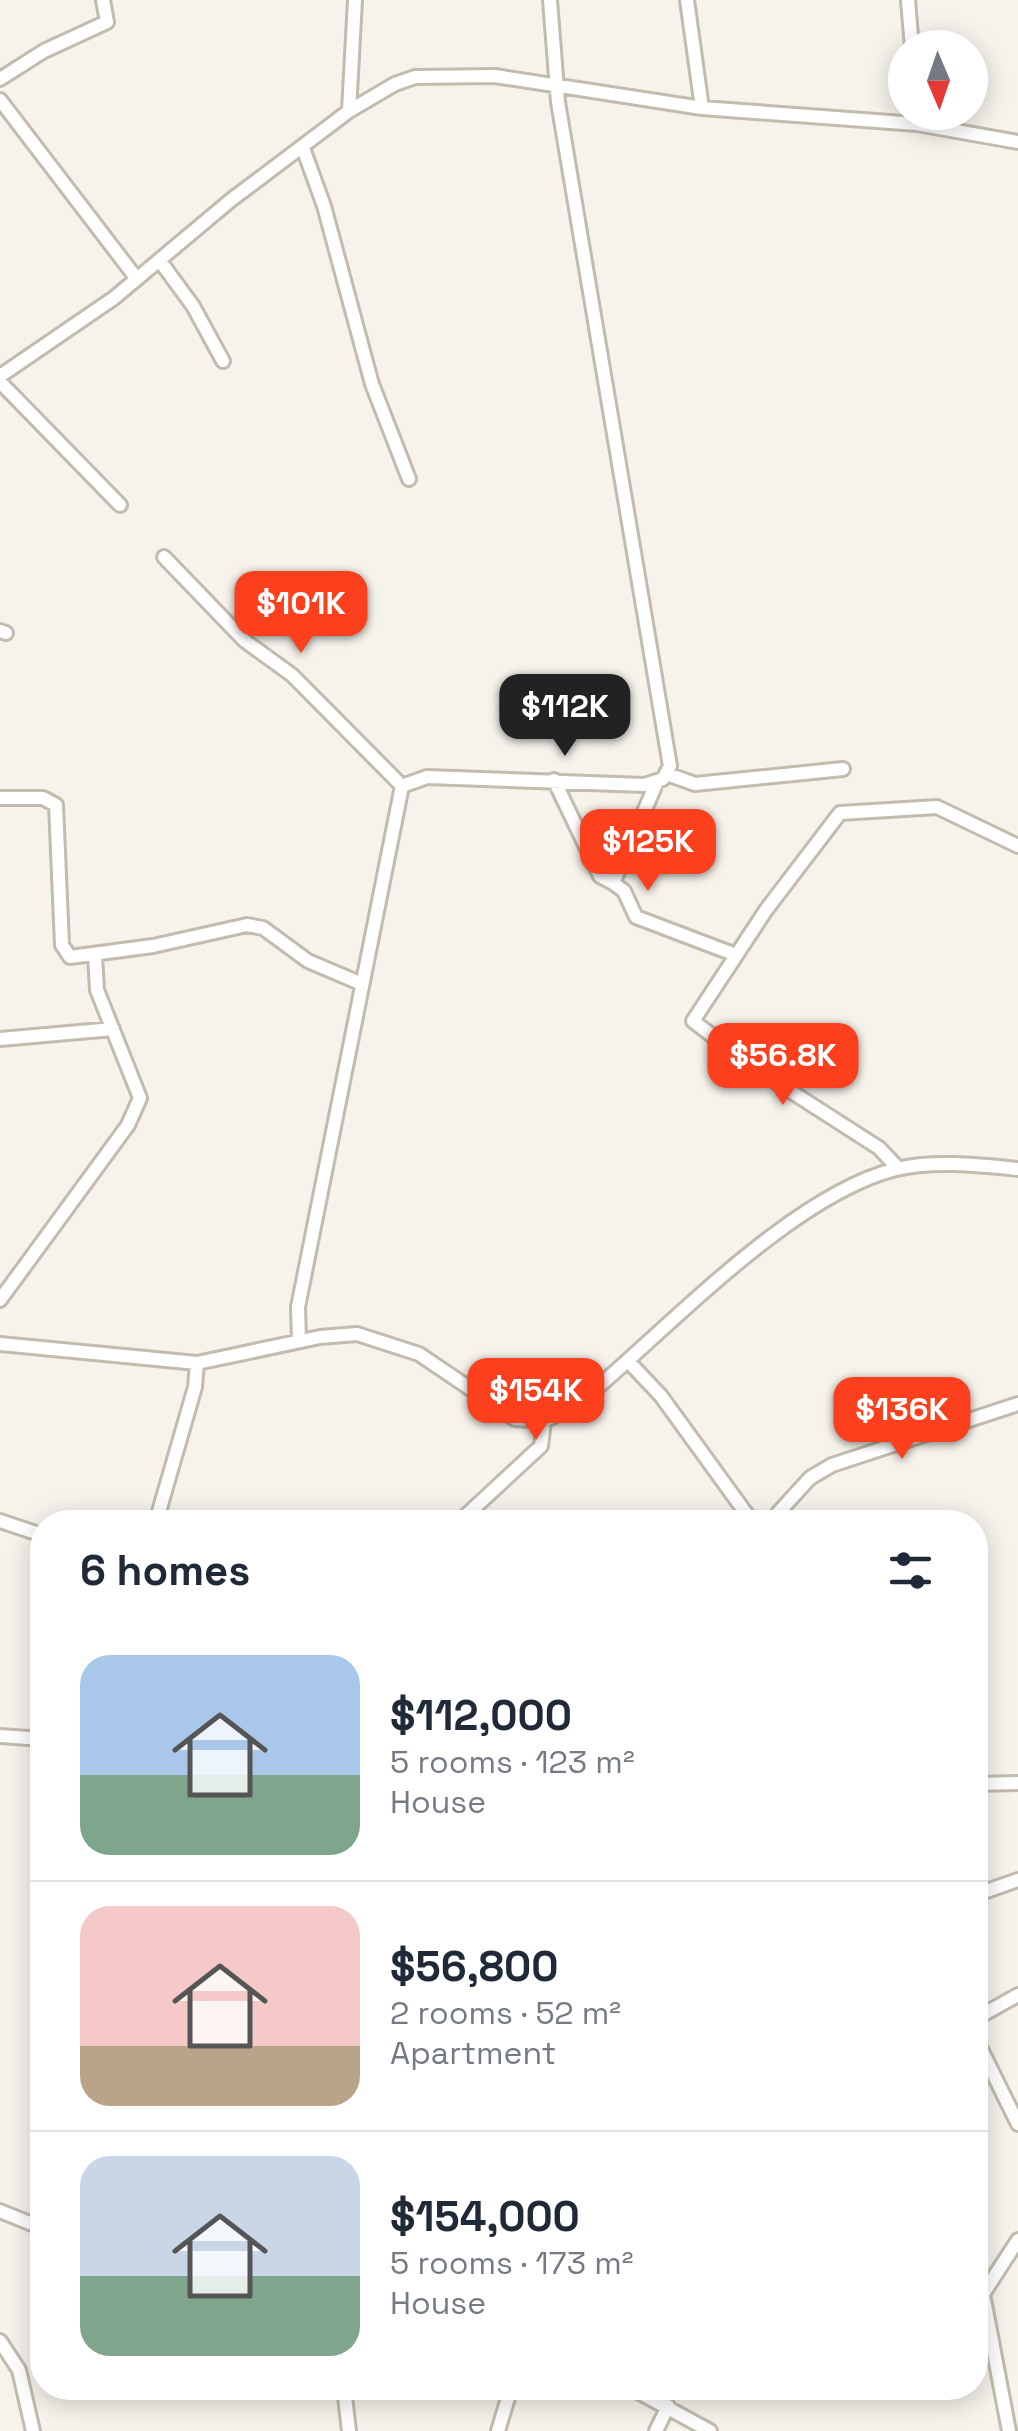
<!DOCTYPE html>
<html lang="en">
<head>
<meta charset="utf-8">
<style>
	:root { --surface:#fff; --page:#f2f2f3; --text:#1f2937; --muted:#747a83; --line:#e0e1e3; --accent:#fc3f1d }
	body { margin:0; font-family:"Space Grotesk",sans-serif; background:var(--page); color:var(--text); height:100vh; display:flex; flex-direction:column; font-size:38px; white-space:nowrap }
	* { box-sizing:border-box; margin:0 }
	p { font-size:32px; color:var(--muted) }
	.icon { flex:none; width:55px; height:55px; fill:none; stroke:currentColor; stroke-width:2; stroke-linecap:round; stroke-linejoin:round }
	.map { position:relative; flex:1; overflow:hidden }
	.side { position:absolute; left:30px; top:1510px; width:958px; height:890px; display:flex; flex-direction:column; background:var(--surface); border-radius:40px; box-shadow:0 5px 25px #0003 }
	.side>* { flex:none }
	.needle { width:65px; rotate:178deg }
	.buttons { position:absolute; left:888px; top:30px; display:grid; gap:20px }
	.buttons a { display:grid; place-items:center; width:100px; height:100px; border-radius:50%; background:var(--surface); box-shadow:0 5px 25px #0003; font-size:50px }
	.price { position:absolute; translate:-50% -85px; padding:0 22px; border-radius:20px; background:var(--accent); color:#fff; font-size:32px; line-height:65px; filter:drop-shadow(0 2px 5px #0008) }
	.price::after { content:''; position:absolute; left:50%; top:60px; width:30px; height:22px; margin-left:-15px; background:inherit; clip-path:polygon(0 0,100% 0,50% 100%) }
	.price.active { background:#222; color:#fff }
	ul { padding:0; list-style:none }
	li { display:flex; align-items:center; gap:30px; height:250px; padding:0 50px }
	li+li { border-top:2px solid var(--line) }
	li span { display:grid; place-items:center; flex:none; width:280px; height:200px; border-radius:30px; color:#555 }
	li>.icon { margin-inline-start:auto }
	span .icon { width:120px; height:120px; fill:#fffc; stroke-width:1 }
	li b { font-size:42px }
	h2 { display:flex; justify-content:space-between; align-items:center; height:120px; padding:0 50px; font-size:42px }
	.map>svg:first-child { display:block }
</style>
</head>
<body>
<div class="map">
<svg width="1018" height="2431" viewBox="0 0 1018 2431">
	<rect width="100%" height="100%" fill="#f6f3ec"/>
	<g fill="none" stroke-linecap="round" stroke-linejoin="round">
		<defs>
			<path id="minor" d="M687,0L702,108
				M908,0L912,48
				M0,79L44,51L107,22L103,0
				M0,100L137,279
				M349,111L355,0
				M303,148L324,206L372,384L409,479
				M160,261L193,306L223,361
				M0,376L114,298L231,200L349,111L395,84L415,77L495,76L702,108L917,124L1018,142
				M0,382L120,505
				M164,557L245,641L292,675L402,786
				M0,631L6,633
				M667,774L695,784L843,769
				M554,780L600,876L613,883
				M656,784L613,883L624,891L636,917L736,955
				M0,798H43L56,805L62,945L70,957L153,946L247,925L263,928L308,961L362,984
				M0,1039L113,1029
				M898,1168L879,1148L756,1069L693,1021L766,910L840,813L937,807L1018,846
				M0,1300L128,1125L140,1098L97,990L95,956
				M299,1341L298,1307L402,786L427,777L644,785L663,779L670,766L558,102L550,0
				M0,1344L197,1363L320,1337L357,1334L419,1354L515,1419L544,1421L577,1405C663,1334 789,1196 896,1169C934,1160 979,1165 1018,1169
				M628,1361L661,1396L748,1516L760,1522
				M778,1513L810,1478L832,1465L1018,1404
				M0,1521L42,1535
				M156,1522L195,1387L197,1363
				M459,1522L541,1446L544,1421
				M0,1736L42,1739
				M975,1784L1018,1783
				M975,1895L1018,1880
				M975,2019L1018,1995
				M975,2037L1018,2124
				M0,2211L42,2228
				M0,2341L19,2370L33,2431
				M344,2388L349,2431
				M631,2388L710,2431
				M498,2431L511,2388
				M656,2431L668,2406
				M1009,2431L983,2294L1018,2240"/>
		</defs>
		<!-- minor casing -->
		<use href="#minor" stroke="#c2bbae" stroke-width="18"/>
		<!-- minor -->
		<use href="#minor" stroke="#fff" stroke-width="12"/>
	</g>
</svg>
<div class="buttons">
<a><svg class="needle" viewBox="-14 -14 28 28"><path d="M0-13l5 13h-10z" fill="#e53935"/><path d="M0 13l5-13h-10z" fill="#747a83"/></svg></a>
</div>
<b class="price" style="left:301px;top:656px">$101K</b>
<b class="price active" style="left:565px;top:759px">$112K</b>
<b class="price" style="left:648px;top:894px">$125K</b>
<b class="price" style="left:783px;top:1108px">$56.8K</b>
<b class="price" style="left:536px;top:1443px">$154K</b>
<b class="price" style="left:902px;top:1462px">$136K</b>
<section class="side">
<h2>6 homes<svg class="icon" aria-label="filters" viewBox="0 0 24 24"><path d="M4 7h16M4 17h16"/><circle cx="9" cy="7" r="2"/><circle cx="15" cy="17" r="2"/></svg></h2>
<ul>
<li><span style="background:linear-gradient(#a9c7e8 60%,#7fa58c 0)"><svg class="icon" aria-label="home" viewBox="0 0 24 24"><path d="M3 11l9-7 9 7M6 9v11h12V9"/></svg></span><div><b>$112,000</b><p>5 rooms · 123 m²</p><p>House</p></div></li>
<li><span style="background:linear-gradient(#f6c9c9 70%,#b9a48a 0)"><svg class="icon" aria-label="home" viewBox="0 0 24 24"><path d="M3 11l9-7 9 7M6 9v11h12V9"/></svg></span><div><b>$56,800</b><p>2 rooms · 52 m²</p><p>Apartment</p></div></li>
<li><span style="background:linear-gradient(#c9d6e8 60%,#7fa58c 0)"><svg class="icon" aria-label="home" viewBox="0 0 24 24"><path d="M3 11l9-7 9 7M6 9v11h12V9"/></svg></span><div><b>$154,000</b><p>5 rooms · 173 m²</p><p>House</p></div></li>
</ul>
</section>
</div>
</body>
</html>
